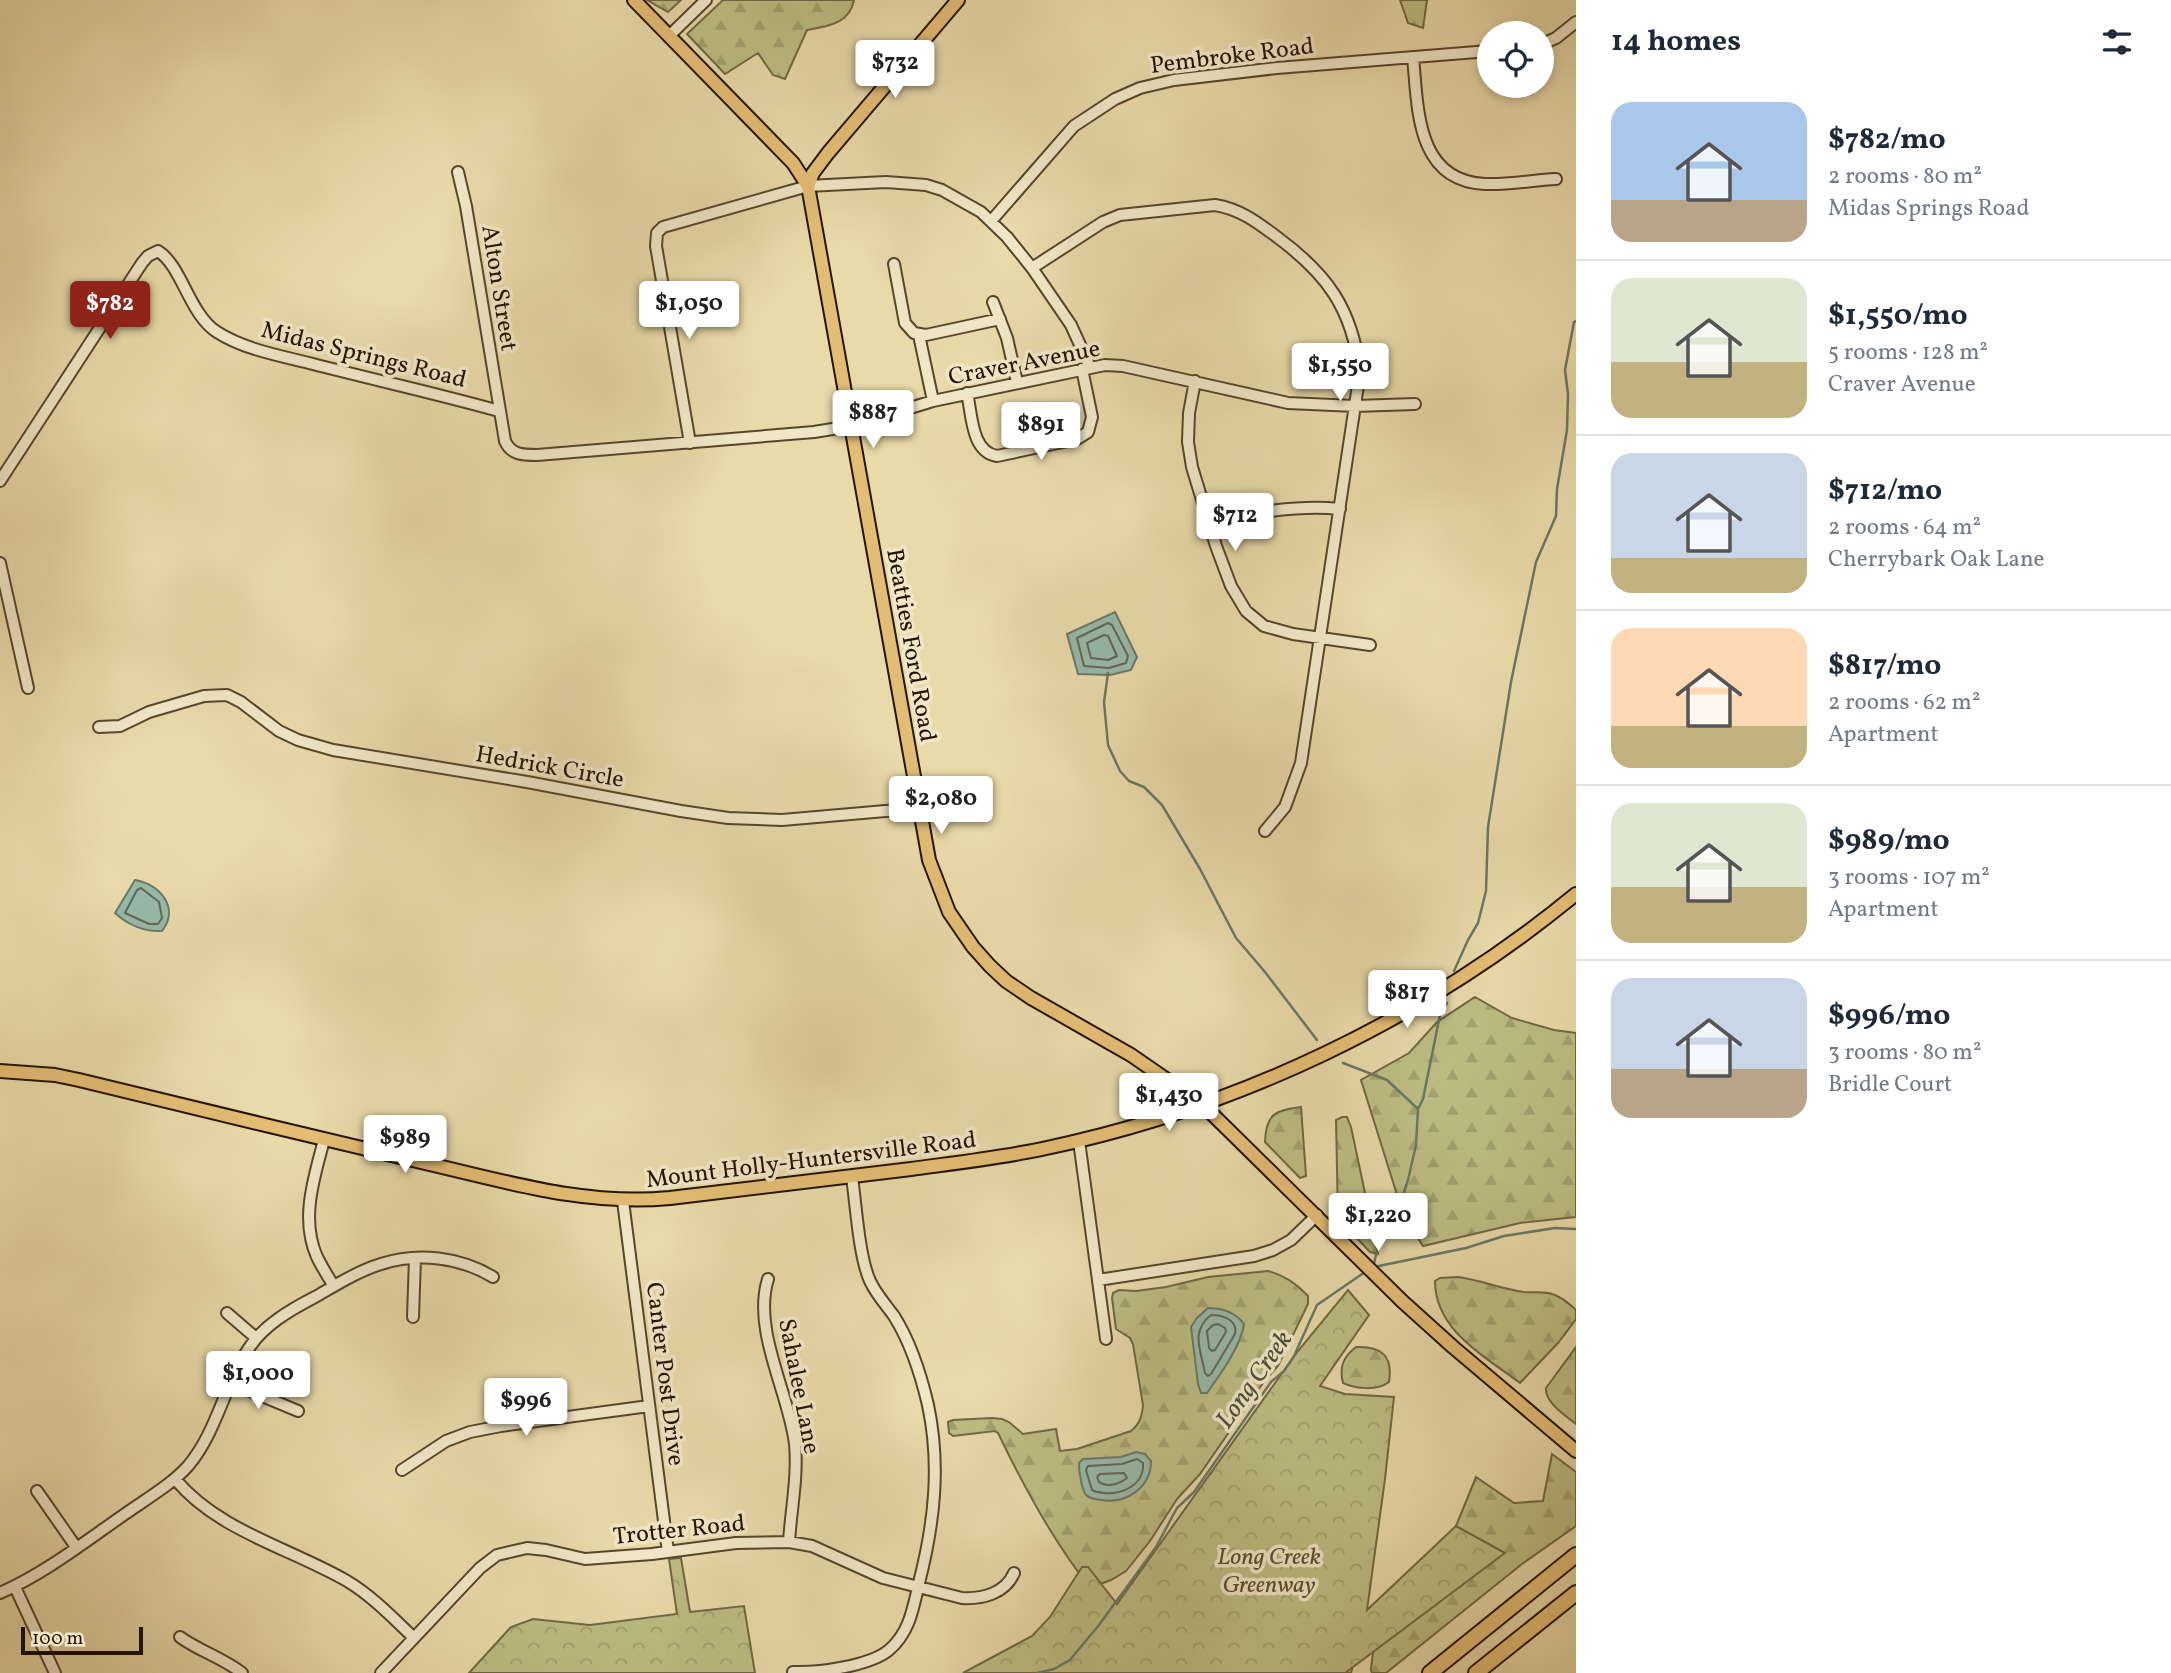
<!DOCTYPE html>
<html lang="en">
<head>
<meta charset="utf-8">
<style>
	:root { --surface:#fff; --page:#f2f2f3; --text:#1f2937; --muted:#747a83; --line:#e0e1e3; --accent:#8f2418 }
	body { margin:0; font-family:Vollkorn,serif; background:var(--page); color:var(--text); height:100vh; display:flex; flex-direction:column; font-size:26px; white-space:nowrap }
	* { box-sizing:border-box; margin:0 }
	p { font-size:23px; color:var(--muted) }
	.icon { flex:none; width:38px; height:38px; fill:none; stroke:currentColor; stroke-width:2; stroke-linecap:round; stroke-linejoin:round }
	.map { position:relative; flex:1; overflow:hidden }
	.drawer { display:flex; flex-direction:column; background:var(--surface); width:595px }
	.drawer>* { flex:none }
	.fabs { position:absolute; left:1477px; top:21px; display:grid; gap:14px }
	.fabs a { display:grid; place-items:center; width:77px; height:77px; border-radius:50%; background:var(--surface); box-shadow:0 4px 10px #0003; font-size:35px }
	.scale { position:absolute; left:21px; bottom:18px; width:122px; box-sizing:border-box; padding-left:7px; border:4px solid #241401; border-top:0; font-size:19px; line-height:24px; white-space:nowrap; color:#241401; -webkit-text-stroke:5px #f1e7c7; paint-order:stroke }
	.price { position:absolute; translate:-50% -60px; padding:0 16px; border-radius:7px; background:#fff; color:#222; font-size:23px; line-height:46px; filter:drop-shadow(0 2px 4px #0008) }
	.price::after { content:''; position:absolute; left:50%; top:42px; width:21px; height:16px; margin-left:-10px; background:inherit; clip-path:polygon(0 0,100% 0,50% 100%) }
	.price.selected { background:var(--accent); color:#fff }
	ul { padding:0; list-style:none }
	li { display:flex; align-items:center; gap:21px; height:175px; padding:0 35px }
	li+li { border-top:2px solid var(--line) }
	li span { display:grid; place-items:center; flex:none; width:196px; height:140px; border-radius:21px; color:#555 }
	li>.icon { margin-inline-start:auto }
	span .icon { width:84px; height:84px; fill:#fffc; stroke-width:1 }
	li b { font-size:30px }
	h2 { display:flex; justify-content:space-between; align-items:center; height:84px; padding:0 35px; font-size:30px }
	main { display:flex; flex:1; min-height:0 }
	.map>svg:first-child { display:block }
</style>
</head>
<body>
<main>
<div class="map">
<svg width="1576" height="1673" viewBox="0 0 1576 1673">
	<defs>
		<pattern id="forest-firs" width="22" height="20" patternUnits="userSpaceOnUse" patternTransform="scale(1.75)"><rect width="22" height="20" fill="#bdbd83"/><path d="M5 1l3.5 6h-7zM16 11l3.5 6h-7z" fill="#a2a26f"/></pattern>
		<pattern id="park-crowns" width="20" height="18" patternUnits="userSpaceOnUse" patternTransform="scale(1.75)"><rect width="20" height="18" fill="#bdbd83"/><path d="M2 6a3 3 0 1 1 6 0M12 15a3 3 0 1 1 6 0" fill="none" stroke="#a2a26f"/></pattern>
	</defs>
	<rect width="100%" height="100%" fill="#e9daa9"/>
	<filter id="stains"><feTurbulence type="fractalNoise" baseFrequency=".00286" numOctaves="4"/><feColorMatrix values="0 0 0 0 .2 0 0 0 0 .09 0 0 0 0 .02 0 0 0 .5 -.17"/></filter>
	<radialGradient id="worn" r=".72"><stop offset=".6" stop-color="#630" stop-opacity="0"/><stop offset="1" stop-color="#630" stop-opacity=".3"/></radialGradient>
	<!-- forest -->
	<path fill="url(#forest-firs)" stroke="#706842" stroke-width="2" d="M647,0H681L668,12Z
		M723,0H854C849,25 827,26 807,30L785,79L773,75L758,53L725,74L687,34Z
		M1400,0H1427L1423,28L1408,23Z
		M1475,997L1512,1018L1554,1030L1576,1033V1217L1520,1223L1423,1246L1404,1217L1361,1080L1409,1053L1437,1022Z
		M1301,1107L1306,1176L1300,1178L1265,1142C1266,1114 1275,1110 1301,1107Z
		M1342,1117H1347L1351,1127L1378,1254L1370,1252L1338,1218L1336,1120Z
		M1268,1271C1284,1275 1297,1284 1308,1296V1304L1278,1366L1263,1383L1200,1474L1177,1499L1150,1541L1126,1571L1111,1580L1095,1586L1088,1585C1054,1542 1022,1483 998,1433L995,1431L953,1436L949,1433L948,1422L953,1420L992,1418L1002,1419L1009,1422L1023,1434L1056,1429L1060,1451L1077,1449L1131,1431C1140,1424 1142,1416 1143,1405L1133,1344L1130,1338L1116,1329L1112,1298L1113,1293L1119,1290L1136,1291L1166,1287L1208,1277Z
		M1458,1277C1481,1280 1501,1289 1524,1292C1534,1293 1544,1291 1552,1294C1562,1297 1568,1303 1576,1310V1319L1558,1343L1520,1383C1486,1357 1435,1331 1435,1281L1440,1278Z
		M1356,1347C1382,1346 1393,1356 1389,1382C1377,1391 1356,1389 1343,1383C1339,1367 1343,1357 1356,1347Z
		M1576,1347V1424C1565,1415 1545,1403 1546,1388Z
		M1552,1454L1576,1472V1526L1522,1564L1386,1673H1372L1371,1670L1375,1634L1360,1636L1351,1673H1198L1365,1605L1367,1611L1387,1596L1456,1526L1476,1477L1514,1503L1543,1501Z"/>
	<!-- park -->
	<path fill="url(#park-crowns)" stroke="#706842" stroke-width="2" d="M1348,1290L1369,1315L1320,1386L1345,1394L1394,1397L1385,1479L1367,1610L1456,1526L1505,1553L1345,1673H963L1032,1636L1050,1617L1082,1567H1088L1117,1604L1298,1351Z
		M681,1558L690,1612L744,1606L755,1673H469L511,1627L533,1619L590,1625L677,1614L669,1559Z"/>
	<!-- water -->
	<path fill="#97baaa" stroke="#697866" stroke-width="2" d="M1115,612L1137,657L1131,670L1110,675L1078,674L1067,634Z
		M135,880C160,884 180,908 162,931C145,932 128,925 115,913Z
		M1208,1308C1222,1308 1235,1312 1244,1324C1241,1346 1220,1375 1207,1393H1201L1198,1384L1191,1327L1197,1318Z
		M1136,1452L1145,1454L1151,1461C1151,1488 1126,1504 1101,1500C1096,1499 1090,1499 1086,1495C1081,1488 1079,1471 1079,1463L1083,1459L1121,1457Z"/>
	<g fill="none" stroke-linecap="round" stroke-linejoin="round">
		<!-- shore -->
		<path stroke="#5e6756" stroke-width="2" d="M1108,623L1112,625L1128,656L1126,663L1109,668L1084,666L1077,638Z
			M1104,635L1108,636L1117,656L1108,660L1091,658L1087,643Z
			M141,888L159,902L162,918L158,924H149L125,913L137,890Z
			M1211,1315C1223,1315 1238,1320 1235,1334L1211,1374L1208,1376L1205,1373C1201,1351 1190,1331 1211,1315Z
			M1218,1324L1225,1328L1226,1332L1215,1350L1212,1351L1209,1348L1207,1331L1213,1325Z
			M1137,1459L1143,1463C1145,1489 1112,1499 1092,1490L1086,1470L1088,1466L1122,1464Z
			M1124,1473L1127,1478C1119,1484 1107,1488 1099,1482L1097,1477L1100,1474Z"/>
		<!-- stream -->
		<path stroke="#697866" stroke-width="2.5" d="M1108,673L1104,702L1108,745L1120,771L1129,781L1144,787L1162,805L1200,869L1236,938L1265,972L1317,1040
			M1454,971L1468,940L1478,923L1486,891L1488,827L1511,682L1536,562L1556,516L1557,489L1567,430L1568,394L1565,370L1574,322L1576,321
			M1343,1063L1387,1080L1418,1109
			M1374,1267L1466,1248L1504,1236L1555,1228L1576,1229
			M1373,1268L1382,1228L1400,1204L1408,1180L1416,1145L1418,1109L1423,1099L1440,1015L1447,1003
			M1037,1673L1054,1669L1070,1660L1099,1625L1156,1547L1177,1508L1194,1492L1271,1382L1284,1371L1294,1356L1317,1305L1365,1272"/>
		<defs>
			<path id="minor" d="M669,36L706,0
				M1542,44L1556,38L1576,22
				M1413,57C1418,109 1416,181 1485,184C1509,185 1533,180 1556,179
				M458,172L466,206L505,441C511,455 523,455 537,455L814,432L851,426L933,401L1105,365L1123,366L1288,403L1355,406L1415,404
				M992,220L1074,126L1115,99L1140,88L1174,80L1277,68L1489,51
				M894,264L905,323L914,333L926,335L1000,319
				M1032,268L1103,222L1120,215L1215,205C1240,209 1257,222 1277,237C1327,274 1352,308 1360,372L1301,763L1285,807L1265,831
				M993,302L1007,338L1017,382
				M919,335L933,401
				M1195,381L1189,413L1188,442L1192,467L1216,546L1231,586L1246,611L1264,626L1293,634L1370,645
				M967,393C972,414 971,452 997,456L1077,439L1088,432L1092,417L1082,369
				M690,443L656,246L657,233L663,227L808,186L886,182L926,185L942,190L981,212L1007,237L1032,268L1071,325L1090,367
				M0,481L142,263L148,256L158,251C182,266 189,314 217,332C245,350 282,356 313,364C375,380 438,394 499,411
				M1209,524C1247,512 1301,505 1340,509
				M0,563L28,688
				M99,727L120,726L149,712L204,696L227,695L241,702L279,731L298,740L333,750L527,782L681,811L728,818L782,820L920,808
				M324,1140C314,1178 300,1219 317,1257C322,1267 328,1277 334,1286
				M1079,1141L1106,1339
				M623,1201L668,1552
				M768,1279C752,1330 789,1393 795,1444C798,1477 791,1509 789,1542
				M1098,1280L1254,1256L1273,1250L1291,1240L1317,1215
				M227,1313L256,1338
				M413,1317L415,1258
				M231,1383L298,1411
				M402,1470L446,1441L470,1432L501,1426L649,1406
				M175,1479C218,1531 290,1548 347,1581C372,1596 392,1617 413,1637
				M37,1491L76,1547
				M15,1587L55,1673
				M0,1593C44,1574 86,1541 125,1514C146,1499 171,1485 188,1466C217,1432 224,1385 249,1348C264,1325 290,1310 315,1297C336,1285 358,1271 381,1264C418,1252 460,1257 493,1277
				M180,1637C199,1651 223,1658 242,1673
				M793,1672C818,1673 870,1666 889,1650C910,1632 913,1608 919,1583C934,1524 941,1466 928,1405C921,1375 911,1343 894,1316C886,1305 876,1294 870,1281C859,1257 856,1205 852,1177
				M381,1673L480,1568L497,1555L527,1548L546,1550L585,1559L652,1554L736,1543L789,1542L812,1546L883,1578L962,1598C982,1599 1005,1594 1014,1573"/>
			<path id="major" d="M634,0L793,163L808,186L929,860L949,912L973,947L990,966L1006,981L1031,998L1131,1055L1202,1104L1402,1301L1453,1347L1576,1451
				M808,186L813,173L828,153L958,0
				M0,1071L55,1075L79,1080C195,1108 309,1136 425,1163C508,1182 584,1206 670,1198C750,1188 831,1179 911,1169C955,1163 999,1158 1042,1149C1236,1109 1423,1020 1576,894"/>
			<path id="highway" d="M1430,1673L1576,1555
				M1476,1673L1576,1593"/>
		</defs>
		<!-- minor casing -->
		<use href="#minor" stroke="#55462b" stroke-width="14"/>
		<!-- major casing -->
		<use href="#major" stroke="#241401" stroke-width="16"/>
		<!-- highway casing -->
		<use href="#highway" stroke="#241401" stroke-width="18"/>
		<!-- minor -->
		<use href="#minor" stroke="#f1e7c7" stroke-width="10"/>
		<!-- major -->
		<use href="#major" stroke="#e4bd74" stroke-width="12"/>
		<!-- highway -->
		<use href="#highway" stroke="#e4bd74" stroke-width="14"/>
	</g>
	<g text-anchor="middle" stroke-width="7" stroke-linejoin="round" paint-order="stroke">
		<!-- street labels -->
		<g font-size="24" fill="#241401" stroke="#f1e7c7">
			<text transform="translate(1232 55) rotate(-7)" y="8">Pembroke Road</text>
			<text transform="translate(500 288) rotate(81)" y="8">Alton Street</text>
			<text transform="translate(364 354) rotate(14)" y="8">Midas Springs Road</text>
			<text transform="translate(1024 362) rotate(-11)" y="8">Craver Avenue</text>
			<text transform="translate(912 645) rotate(80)" y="8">Beatties Ford Road</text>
			<text transform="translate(550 766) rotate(10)" y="8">Hedrick Circle</text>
			<text transform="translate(811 1159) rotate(-7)" y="8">Mount Holly-Huntersville Road</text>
			<text transform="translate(666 1374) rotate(83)" y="8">Canter Post Drive</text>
			<text transform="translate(800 1386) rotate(79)" y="8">Sahalee Lane</text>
			<text transform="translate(679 1529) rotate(-6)" y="8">Trotter Road</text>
		</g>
		<!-- park labels -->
		<g font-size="24" font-style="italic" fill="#5a4f2e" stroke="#f1e7c7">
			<text x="1269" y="1564">Long Creek<tspan x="1269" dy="28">Greenway</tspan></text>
		</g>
		<!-- water labels -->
		<g font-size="26" font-style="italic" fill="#4c4e3c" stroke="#f1e7c7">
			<text transform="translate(1253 1379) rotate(-55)" y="9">Long Creek</text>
		</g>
	</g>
	<rect width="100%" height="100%" filter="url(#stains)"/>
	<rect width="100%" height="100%" fill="url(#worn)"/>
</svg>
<div class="fabs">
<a><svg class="icon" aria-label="locate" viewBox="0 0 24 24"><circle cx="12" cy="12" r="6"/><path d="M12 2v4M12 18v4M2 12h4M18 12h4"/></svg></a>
</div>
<div class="scale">100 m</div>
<b class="price" style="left:895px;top:100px">$732</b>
<b class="price selected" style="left:110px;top:341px">$782</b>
<b class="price" style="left:689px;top:341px">$1,050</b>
<b class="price" style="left:1340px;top:403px">$1,550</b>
<b class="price" style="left:873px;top:450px">$887</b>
<b class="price" style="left:1041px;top:462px">$891</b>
<b class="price" style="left:1235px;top:553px">$712</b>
<b class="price" style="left:941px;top:836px">$2,080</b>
<b class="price" style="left:1407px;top:1030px">$817</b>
<b class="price" style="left:1169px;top:1133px">$1,430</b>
<b class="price" style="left:405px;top:1175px">$989</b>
<b class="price" style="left:1378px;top:1253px">$1,220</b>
<b class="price" style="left:258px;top:1411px">$1,000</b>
<b class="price" style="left:526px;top:1438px">$996</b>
</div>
<section class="drawer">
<h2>14 homes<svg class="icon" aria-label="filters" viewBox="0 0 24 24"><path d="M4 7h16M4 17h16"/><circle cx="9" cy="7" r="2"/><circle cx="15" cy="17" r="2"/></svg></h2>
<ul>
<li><span style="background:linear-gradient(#a9c7e8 70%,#b9a48a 0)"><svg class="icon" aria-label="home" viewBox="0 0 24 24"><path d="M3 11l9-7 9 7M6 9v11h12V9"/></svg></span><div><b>$782/mo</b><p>2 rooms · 80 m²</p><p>Midas Springs Road</p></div></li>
<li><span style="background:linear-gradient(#dfe7d0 60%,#c2b280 0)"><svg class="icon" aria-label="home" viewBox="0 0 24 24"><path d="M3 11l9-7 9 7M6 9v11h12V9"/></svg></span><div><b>$1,550/mo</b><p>5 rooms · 128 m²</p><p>Craver Avenue</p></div></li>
<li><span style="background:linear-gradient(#c9d6e8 75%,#c2b280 0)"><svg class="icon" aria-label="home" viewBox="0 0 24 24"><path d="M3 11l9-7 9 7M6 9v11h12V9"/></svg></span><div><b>$712/mo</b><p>2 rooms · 64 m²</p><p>Cherrybark Oak Lane</p></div></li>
<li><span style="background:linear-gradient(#ffd9b3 70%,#c2b280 0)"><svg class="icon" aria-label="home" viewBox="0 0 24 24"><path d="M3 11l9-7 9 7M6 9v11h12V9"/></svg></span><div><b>$817/mo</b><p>2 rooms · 62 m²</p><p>Apartment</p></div></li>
<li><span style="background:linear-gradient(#dfe7d0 60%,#c2b280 0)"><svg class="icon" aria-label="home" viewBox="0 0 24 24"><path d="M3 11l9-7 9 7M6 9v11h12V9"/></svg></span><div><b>$989/mo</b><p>3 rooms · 107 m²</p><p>Apartment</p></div></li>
<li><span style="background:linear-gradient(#c9d6e8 65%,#b9a48a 0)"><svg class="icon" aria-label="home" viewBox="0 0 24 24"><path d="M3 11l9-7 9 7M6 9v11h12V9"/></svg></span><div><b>$996/mo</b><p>3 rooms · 80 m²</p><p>Bridle Court</p></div></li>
</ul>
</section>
</main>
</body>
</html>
